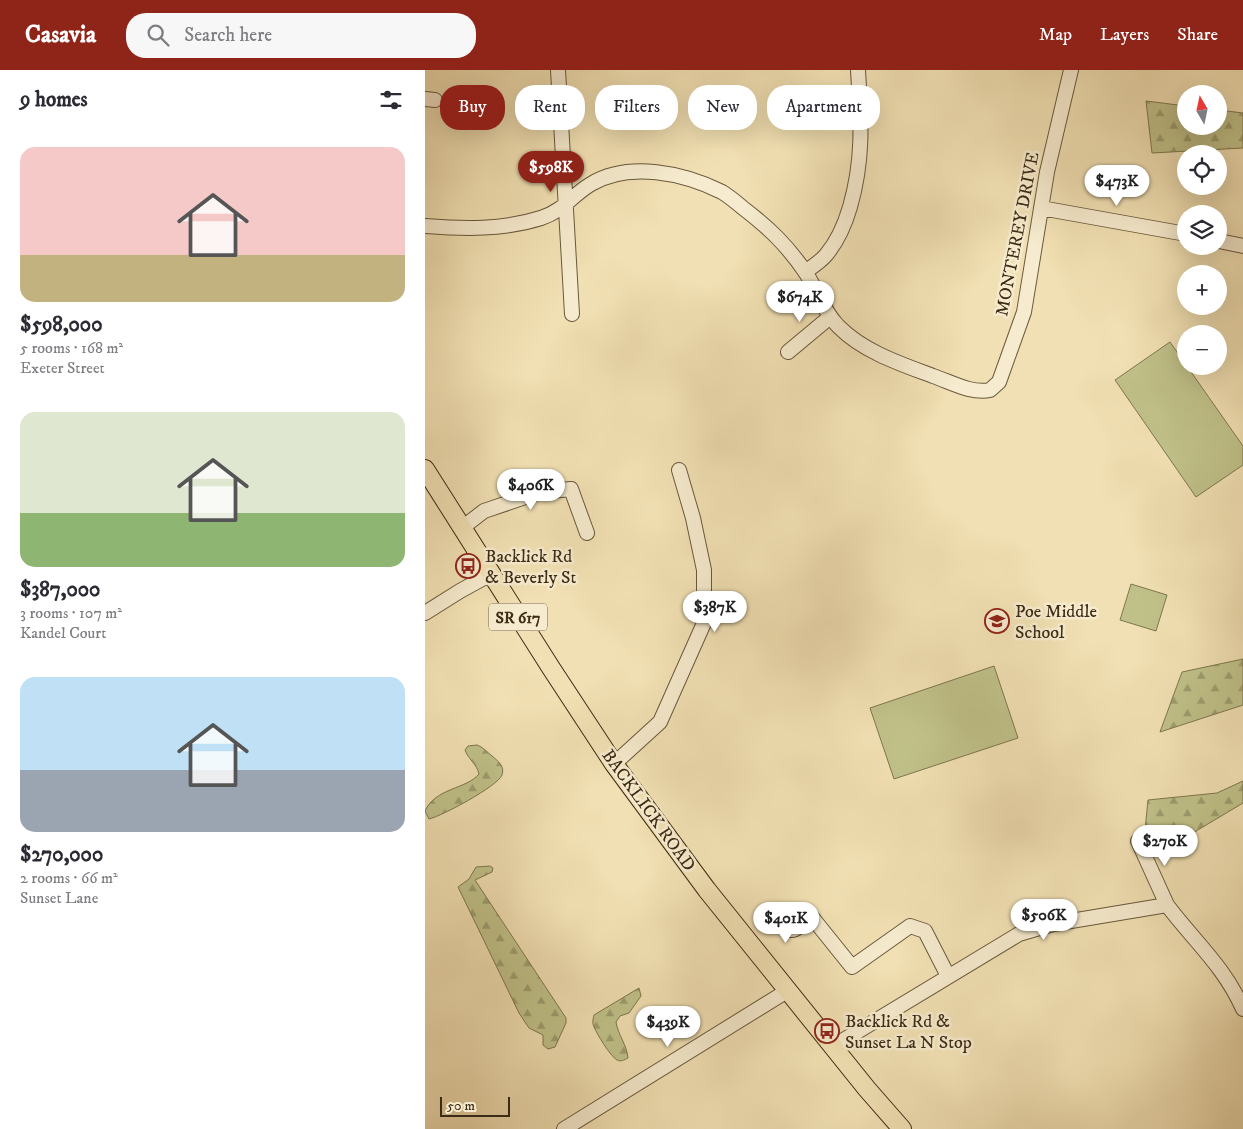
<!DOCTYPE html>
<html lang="en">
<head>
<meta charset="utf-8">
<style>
	:root { --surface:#fff; --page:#f7f7f7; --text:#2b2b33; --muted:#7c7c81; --accent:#8f2418 }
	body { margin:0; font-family:"IM FELL DW Pica",serif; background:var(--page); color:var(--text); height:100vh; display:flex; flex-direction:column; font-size:19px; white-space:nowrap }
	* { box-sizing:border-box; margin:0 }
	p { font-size:16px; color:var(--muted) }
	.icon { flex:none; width:28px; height:28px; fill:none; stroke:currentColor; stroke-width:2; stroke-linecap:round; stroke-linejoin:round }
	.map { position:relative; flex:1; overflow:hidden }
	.panel { display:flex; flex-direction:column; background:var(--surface); width:425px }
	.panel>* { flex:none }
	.top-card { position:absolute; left:15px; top:15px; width:475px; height:45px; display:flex; gap:10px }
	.needle { width:32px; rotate:351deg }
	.fabs { position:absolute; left:752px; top:15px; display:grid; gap:10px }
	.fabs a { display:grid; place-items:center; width:50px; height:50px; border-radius:50%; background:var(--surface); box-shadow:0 5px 20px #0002; font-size:25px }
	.scale { position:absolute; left:15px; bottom:12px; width:70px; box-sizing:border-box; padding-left:5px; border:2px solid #3c2b15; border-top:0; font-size:14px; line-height:18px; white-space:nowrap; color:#3c2b15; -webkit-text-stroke:4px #f6ebce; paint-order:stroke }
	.price { position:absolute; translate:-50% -42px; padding:0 11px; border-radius:18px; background:#fff; color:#222; font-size:16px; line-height:32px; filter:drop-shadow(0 1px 2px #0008) }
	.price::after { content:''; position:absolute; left:50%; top:30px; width:15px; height:11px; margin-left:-8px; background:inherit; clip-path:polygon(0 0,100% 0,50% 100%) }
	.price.selected { background:var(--accent); color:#fff }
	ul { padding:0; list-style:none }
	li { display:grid; align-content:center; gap:10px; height:265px; padding:0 20px }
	li span { display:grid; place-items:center; height:155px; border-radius:15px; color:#555 }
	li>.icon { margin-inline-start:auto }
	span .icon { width:90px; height:90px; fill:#fffc; stroke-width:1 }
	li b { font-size:21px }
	h2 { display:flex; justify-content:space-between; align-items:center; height:60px; padding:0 20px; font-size:21px }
	.tag { padding:0 18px; border-radius:20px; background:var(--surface); box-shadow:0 5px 20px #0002; font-size:18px; line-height:45px }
	.tag.selected { background:var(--accent); color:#fff }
	header { display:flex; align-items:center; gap:30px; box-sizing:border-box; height:70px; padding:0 25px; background:var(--accent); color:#fff }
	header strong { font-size:24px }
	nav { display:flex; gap:28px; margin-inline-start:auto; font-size:18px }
	.search { width:350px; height:45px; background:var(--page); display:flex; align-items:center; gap:12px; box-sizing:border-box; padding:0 18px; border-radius:20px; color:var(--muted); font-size:19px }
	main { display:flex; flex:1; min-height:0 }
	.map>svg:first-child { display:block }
</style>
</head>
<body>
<header>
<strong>Casavia</strong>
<div class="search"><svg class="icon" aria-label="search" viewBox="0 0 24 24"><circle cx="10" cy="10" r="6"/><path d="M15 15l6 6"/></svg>Search here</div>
<nav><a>Map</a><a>Layers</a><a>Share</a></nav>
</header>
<main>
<section class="panel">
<h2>9 homes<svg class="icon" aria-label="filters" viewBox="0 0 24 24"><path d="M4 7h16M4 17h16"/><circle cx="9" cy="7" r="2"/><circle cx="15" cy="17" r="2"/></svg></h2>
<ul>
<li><span style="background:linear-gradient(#f6c9c9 70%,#c2b280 0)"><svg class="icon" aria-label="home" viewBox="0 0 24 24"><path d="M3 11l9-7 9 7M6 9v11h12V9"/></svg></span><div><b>$598,000</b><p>5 rooms · 168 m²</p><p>Exeter Street</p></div></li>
<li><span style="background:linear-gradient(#dfe7d0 65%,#8fb573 0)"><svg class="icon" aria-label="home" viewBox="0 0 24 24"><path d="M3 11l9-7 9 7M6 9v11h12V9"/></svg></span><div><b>$387,000</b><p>3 rooms · 107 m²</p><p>Kandel Court</p></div></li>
<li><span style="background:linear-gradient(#bfe0f5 60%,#9aa5b1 0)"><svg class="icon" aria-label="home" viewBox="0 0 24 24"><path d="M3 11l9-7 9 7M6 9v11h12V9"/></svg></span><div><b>$270,000</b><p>2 rooms · 66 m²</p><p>Sunset Lane</p></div></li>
</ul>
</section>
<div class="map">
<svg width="818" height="1059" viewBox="0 0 818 1059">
	<defs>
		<pattern id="forest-firs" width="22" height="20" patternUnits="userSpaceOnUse" patternTransform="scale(1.25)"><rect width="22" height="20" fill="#c0c189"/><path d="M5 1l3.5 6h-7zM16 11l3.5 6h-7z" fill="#9d9d6f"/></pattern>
	</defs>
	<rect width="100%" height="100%" fill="#f1e0b3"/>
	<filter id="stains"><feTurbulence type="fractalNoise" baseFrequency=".004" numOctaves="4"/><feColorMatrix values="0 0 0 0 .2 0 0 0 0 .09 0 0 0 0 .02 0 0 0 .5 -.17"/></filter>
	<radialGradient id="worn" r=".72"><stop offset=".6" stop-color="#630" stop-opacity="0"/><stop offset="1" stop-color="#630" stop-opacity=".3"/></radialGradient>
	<!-- green -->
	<path fill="#c0c189" stroke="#7e764f" d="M745,272L818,376V395L771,427L690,310Z
		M706,514L742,525L731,561L695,550Z
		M569,596L593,668L469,709L445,638Z"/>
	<!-- forest -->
	<path fill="url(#forest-firs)" stroke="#7e764f" d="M721,31L761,36V56H794V40L818,43V78L727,83Z
		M818,589V635L735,662L757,602Z
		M52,675C58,677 62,682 67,686C73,691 80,696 77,705C73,716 17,746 4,749L0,741C10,718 42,719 54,704C52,694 43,689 40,680L43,676Z
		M818,711V733L726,788L719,770L723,730L792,723Z
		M65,796L68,798L67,802L50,810L141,948V953L130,977L123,979L118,975V965L104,958L94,943L33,817L44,809L51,797Z
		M214,918L216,926L204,943L195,946L191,952C193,965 202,975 203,988C199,990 196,992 192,990C185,986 172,964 169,957C167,953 168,949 169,945Z"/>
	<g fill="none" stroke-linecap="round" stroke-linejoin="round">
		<defs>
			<path id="minor" d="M133,0L147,244
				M0,29L10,30
				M616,138L761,164
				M0,156C39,159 78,160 116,148C140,140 147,125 166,114C204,91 259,103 297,122C305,127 311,132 318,138C344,158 362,175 381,203C392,221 399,242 414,257C439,282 476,294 508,306C526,312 546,324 565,320L574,312L599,242L622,102L646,0
				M794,171L818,176
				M380,202C387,197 395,192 401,185C412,172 420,154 425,137C439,88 436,50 433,0
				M363,282L405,247
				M37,458L59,441L115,422L146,419L162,463
				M0,543L35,521L66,504
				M189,694L235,652L279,553V500L268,448L254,400
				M713,771L742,835
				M356 850a10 10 0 1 1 20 0a10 10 0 1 1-20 0Z
				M376,847L386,846L427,897L485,856L500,861L523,906
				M407,977L594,864L628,854L742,835C769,871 799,896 818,939
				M139,1059L362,921"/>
			<path id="major" d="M0,399L126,598L189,694L282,820L442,1019L477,1059"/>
		</defs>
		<!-- minor casing -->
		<use href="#minor" stroke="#69583c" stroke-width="16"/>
		<!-- major casing -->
		<use href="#major" stroke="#3c2b15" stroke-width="20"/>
		<!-- minor -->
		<use href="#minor" stroke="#f6ebce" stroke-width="14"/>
		<!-- major -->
		<use href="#major" stroke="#f1e0b3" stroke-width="18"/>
	</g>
	<!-- icons -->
	<defs>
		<symbol id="bus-ring" viewBox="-11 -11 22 22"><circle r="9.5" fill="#f6ebce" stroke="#8f2418" stroke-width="1.5"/><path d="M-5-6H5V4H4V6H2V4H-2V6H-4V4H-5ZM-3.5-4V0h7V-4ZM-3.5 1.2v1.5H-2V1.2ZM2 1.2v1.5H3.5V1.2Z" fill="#8f2418"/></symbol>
		<symbol id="school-ring" viewBox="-11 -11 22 22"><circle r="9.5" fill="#f6ebce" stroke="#8f2418" stroke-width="1.5"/><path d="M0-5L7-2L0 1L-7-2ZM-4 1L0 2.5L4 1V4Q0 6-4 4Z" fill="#8f2418"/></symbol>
	</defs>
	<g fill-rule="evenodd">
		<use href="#bus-ring" x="29" y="482" width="28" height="28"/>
		<use href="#school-ring" x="558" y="537" width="28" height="28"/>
		<use href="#bus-ring" x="388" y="947" width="28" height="28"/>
	</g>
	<g text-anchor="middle" stroke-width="5" stroke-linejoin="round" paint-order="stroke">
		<!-- shield labels -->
		<rect fill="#f6ebce" stroke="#74654c" stroke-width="1" x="64" y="533.5" width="58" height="27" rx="4"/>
		<g font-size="16" font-weight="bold" fill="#3c2b15">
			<text x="93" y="553">SR 617</text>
		</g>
		<!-- street labels -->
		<g font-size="18" fill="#3c2b15" stroke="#f6ebce">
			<text transform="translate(592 164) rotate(-79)" y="6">MONTEREY DRIVE</text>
			<text transform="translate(224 740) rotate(54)" y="6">BACKLICK ROAD</text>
		</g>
		<!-- poi labels -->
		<g font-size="18" fill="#3c2b15" stroke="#f6ebce" text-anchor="start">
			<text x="60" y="492">Backlick Rd<tspan x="60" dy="21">&amp; Beverly St</tspan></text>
			<text x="590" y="547">Poe Middle<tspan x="590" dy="21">School</tspan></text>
			<text x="420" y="957">Backlick Rd &amp;<tspan x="420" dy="21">Sunset La N Stop</tspan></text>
		</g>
	</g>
	<rect width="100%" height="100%" filter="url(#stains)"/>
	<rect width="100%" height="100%" fill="url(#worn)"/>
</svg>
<div class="fabs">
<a><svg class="needle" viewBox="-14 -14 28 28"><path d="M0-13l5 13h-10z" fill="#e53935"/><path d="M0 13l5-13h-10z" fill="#7c7c81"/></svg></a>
<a><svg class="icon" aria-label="locate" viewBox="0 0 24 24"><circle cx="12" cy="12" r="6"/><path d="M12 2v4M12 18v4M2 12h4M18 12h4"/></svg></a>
<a><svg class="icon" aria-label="layers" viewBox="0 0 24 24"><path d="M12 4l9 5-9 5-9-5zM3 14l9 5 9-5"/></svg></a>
<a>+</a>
<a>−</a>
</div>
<div class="scale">50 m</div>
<b class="price selected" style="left:126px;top:123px">$598K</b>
<b class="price" style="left:692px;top:137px">$473K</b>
<b class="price" style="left:375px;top:253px">$674K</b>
<b class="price" style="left:106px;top:441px">$406K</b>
<b class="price" style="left:290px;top:563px">$387K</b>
<b class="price" style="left:740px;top:797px">$270K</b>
<b class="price" style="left:619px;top:871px">$506K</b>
<b class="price" style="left:361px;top:874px">$401K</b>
<b class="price" style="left:243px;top:978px">$439K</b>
<div class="top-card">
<a class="tag selected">Buy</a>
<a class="tag">Rent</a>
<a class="tag">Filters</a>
<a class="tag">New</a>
<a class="tag">Apartment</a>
</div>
</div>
</main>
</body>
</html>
